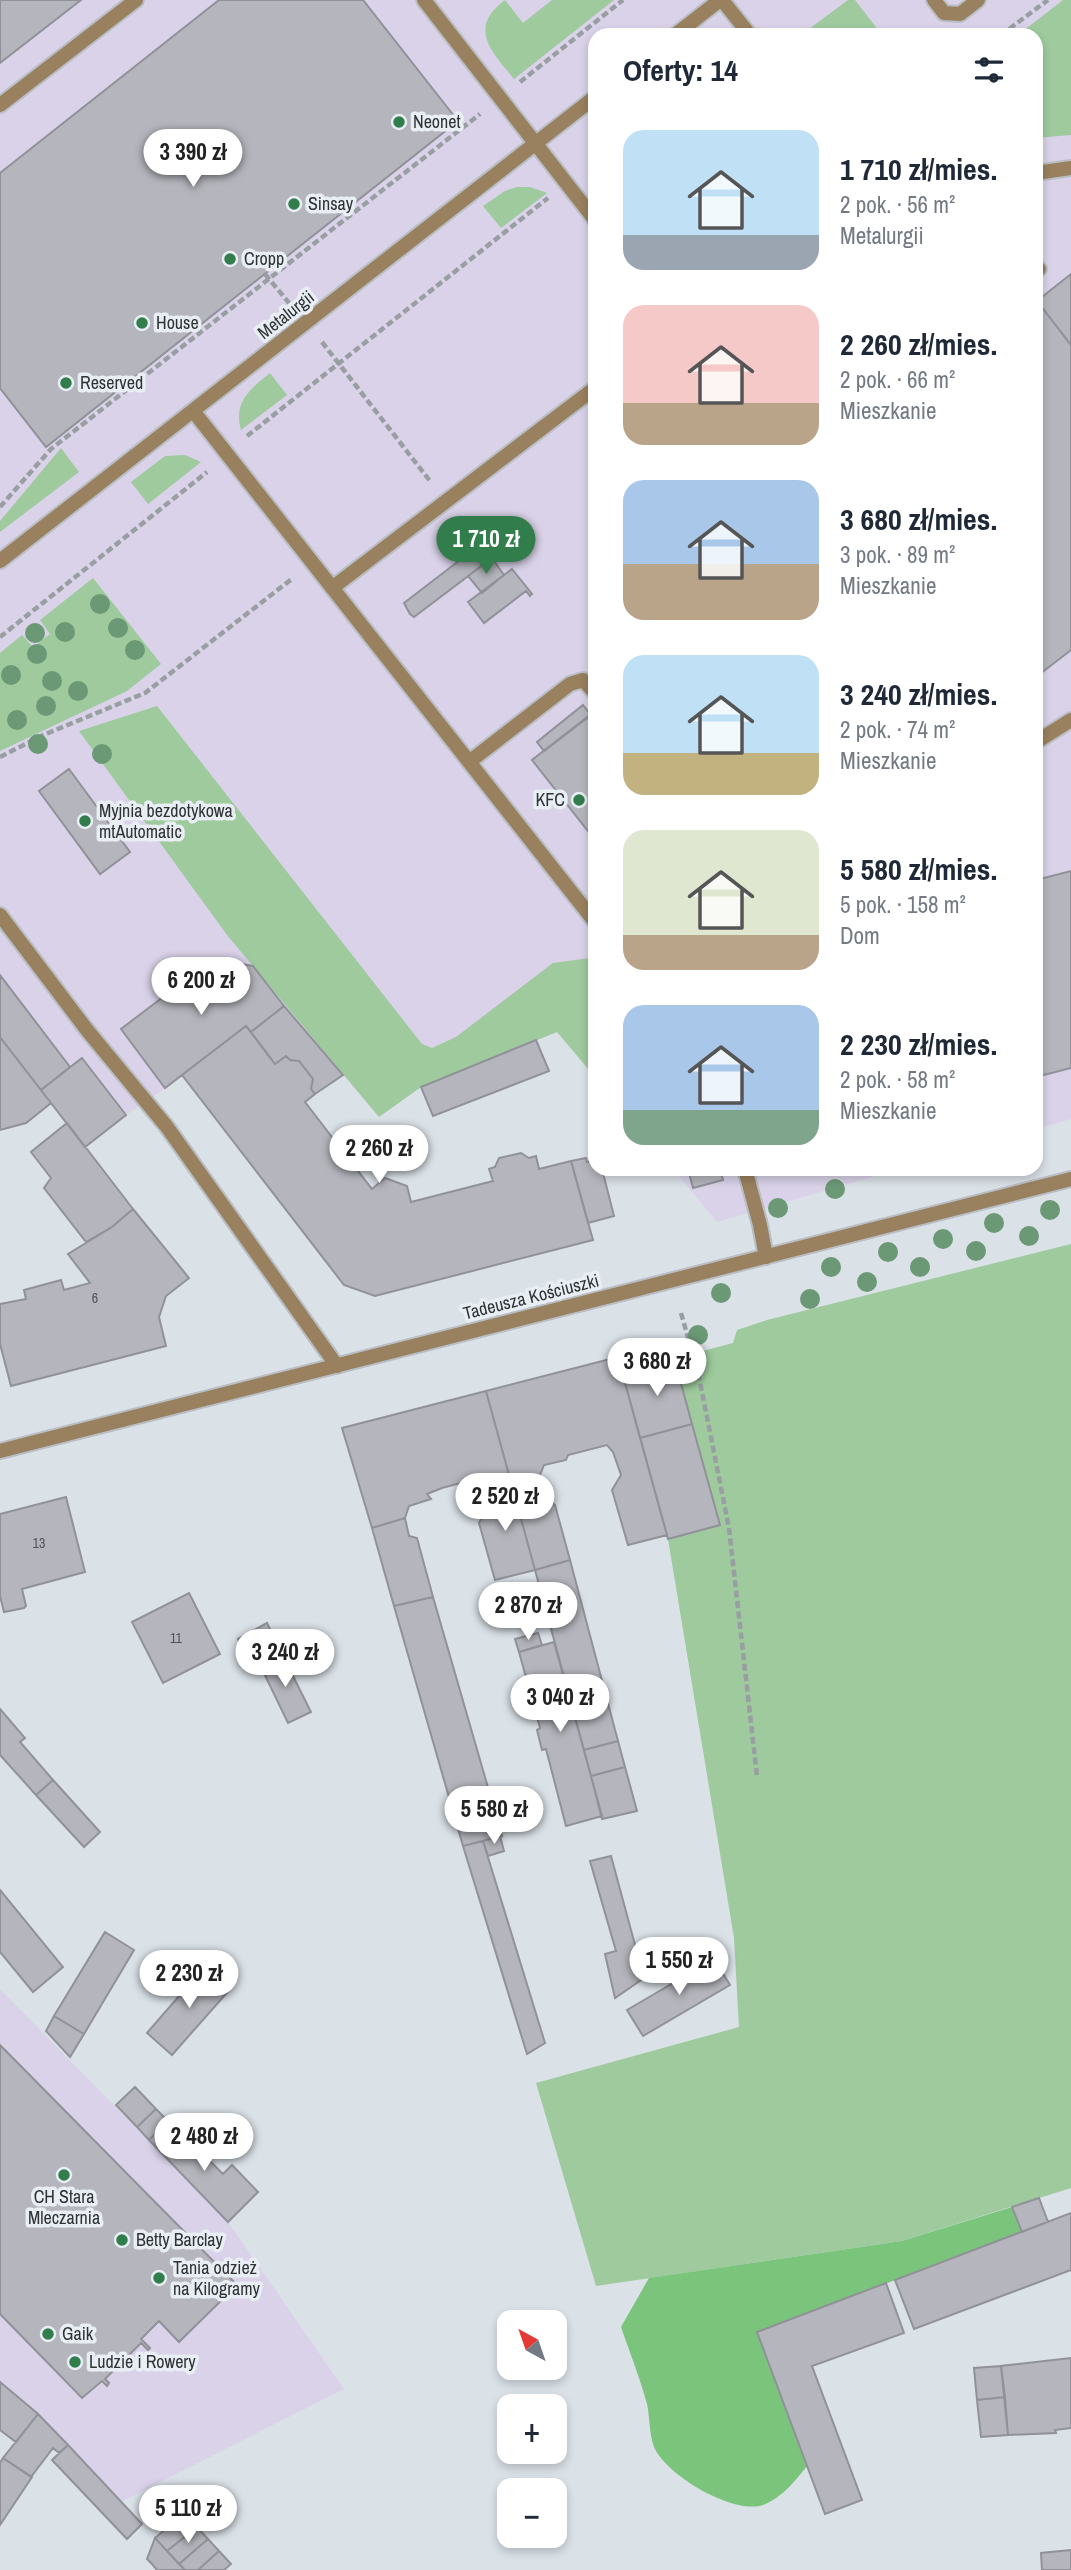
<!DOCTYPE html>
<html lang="pl">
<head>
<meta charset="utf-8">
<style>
	:root { --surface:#fff; --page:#f2f2f3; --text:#1f2937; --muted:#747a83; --accent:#317d4b }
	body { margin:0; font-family:"Archivo Narrow",sans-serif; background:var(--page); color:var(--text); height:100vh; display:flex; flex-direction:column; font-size:26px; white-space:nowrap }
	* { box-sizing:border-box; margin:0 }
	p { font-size:23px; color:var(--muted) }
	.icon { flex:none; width:38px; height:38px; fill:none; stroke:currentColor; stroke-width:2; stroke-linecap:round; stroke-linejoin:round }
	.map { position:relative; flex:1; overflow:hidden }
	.drawer { position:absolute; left:588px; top:28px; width:455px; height:1148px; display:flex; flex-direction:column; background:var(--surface); border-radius:21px; box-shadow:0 4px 10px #0003 }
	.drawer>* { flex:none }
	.needle { width:46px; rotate:320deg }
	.controls { position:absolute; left:497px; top:2310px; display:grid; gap:14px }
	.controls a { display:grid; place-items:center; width:70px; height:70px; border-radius:14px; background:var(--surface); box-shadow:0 4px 10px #0003; font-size:35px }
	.price { position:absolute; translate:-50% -60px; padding:0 16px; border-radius:24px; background:#fff; color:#222; font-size:23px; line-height:46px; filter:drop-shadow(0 2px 4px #0008) }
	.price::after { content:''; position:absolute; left:50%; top:42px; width:21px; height:16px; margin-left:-10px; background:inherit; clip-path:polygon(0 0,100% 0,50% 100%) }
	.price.on { background:var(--accent); color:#fff }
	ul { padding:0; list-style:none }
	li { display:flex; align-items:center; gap:21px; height:175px; padding:0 35px }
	li span { display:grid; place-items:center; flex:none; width:196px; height:140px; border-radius:21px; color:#555 }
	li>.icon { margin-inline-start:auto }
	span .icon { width:84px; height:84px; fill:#fffc; stroke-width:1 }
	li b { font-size:30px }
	h2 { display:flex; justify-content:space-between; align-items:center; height:84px; padding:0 35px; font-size:30px }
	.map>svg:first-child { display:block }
</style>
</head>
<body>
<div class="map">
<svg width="1071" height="2570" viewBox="0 0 1071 2570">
	<rect width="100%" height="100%" fill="#dae1e7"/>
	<!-- commercial -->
	<path fill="#d9d2e8" d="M81,0H1071V1119L1036,1129V35H595V1076L557,1032L421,1087L379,1117L284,1006L251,1032L246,1026L165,1088L126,1115L67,1123L0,1037V63Z
		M673,1169H899L717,1222Z
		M0,1989L228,2222L344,2389L121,2502L38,2414L0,2382Z"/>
	<!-- green -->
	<path fill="#9eca9d" d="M505,0L523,23L552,0H614L514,79C492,52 467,28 505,0Z
		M848,0H855L882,35H801Z
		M1063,0H1071V135L1036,138V35H1018Z
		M517,187H530L547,193L501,228L483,206L505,191Z
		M270,373L287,395L241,430C233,402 250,389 270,373Z
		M61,448L79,472L0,532V521Z
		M185,455L201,462L148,504L131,482L165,456Z
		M93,578L161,664L127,691L0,751V653L22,635L33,647L50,634L40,620Z
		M157,706L422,1044L432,1048L456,1037L553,963L590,958L595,962V1077L557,1032L421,1087L379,1117L227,935L79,731Z
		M1071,1244V2188L902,2241L596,2286L536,2083L739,2027L734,1938L668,1539L622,1372L733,1343L737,1330L767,1320Z"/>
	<!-- forest -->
	<path fill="#7ac47b" d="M1012,2207L1022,2232L758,2332L807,2466C794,2482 783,2497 763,2505C733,2515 666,2475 654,2447C649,2433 650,2418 647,2404C640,2378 630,2353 621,2327L649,2278L902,2241Z"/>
	<!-- building -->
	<path fill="#b5b6bd" stroke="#919199" stroke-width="2" d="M0,0H81L0,63Z
		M219,0H363L458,121L46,447L0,388V173Z
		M1071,274V345L1037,301Z
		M1037,301L1071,345V650L1036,677Z
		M482,543L491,553L492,558L414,617L410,614L404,603Z
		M492,558L504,575L482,593L468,576Z
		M512,569L532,594L530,596L526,591L484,623L468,602Z
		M583,705L591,715L544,751L537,742Z
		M595,711V840L532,760Z
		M69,769L130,852L100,874L39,791Z
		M1071,871V1068L1036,1077V880Z
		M213,959L253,966L284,1006L251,1032L246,1026L165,1088L121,1029Z
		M0,975L70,1067L41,1090L0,1037Z
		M284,1006L343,1075L315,1094L311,1089L313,1079L299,1061L290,1060L286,1056L275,1064L251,1032Z
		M246,1026L275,1064L286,1056L290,1060L299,1061L313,1079L311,1089L315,1094L305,1102L372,1189L385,1178L407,1186L411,1202L493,1181L489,1169L495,1167L499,1158L521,1153L529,1158L536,1156L539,1169L571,1161L593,1240L375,1296L344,1285L182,1075Z
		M0,1037L51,1103L26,1123L0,1130Z
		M536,1040L549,1071L433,1116L421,1087Z
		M82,1058L126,1115L85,1147L41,1090Z
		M67,1123L133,1209L112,1227L86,1242L44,1188L51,1178L31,1152Z
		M586,1158L587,1162L595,1161V1169H602L614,1216L588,1223L571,1161Z
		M688,1169H720L723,1180L693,1188Z
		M133,1209L189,1278L166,1296L159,1317L166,1346L11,1386L0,1344V1304L26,1299L24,1290L61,1280L64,1290L90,1283L68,1254L112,1227Z
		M618,1357L667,1535L628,1545L612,1490L621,1475L613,1452L607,1445L568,1455L566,1460L544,1465L540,1475L546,1498L555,1505L570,1560L535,1570L486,1391Z
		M674,1358L692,1424L640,1438L622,1372Z
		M486,1391L511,1482L480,1491L468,1481L442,1488L427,1494L431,1499L409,1506L405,1518L372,1528L342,1428Z
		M692,1424L720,1525L668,1539L640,1438Z
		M511,1482L535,1570L495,1580L479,1523L486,1511L480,1491Z
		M66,1497L85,1572L22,1589L26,1606L24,1608L4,1612L0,1596V1514Z
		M405,1518L409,1536L417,1538L433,1597L394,1606L372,1528Z
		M570,1560L618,1741L584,1750L535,1570Z
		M189,1593L220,1654L163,1683L132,1622Z
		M433,1597L502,1836L463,1846L394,1606Z
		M267,1623L282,1654L251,1669L238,1639Z
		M538,1633L542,1645L519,1652L515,1639Z
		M554,1642L602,1816L566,1826L546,1749L542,1750L537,1730L540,1728L519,1652Z
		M282,1654L311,1712L288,1723L260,1665Z
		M0,1709L25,1738L20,1742L53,1780L36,1795L0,1755Z
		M618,1741L625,1767L591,1776L584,1750Z
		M625,1767L637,1811L602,1819L591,1776Z
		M53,1780L100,1832L84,1847L36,1795Z
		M500,1836L504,1851L488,1856L483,1841Z
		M483,1841L545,2043L527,2054L463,1846Z
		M611,1856L644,1978L615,1998L605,1954L616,1951L590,1861Z
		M0,1890L63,1967L33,1992L0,1952Z
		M105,1932L134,1950L84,2034L54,2016Z
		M714,1959L730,1985L643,2036L627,2010Z
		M206,1965L232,1987L172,2055L147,2033Z
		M54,2016L84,2034L70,2057L46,2031Z
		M0,2045L237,2285L179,2342L159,2321L141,2339L150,2348L148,2350L141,2343L105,2379L109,2383L107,2386L102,2381L82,2398L0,2314Z
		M135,2087L156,2109L137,2127L116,2105Z
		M156,2109L168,2121L149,2140L137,2127Z
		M169,2120L223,2174L232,2165L258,2192L228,2222L149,2140Z
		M1039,2198L1048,2222L1022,2232L1012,2207Z
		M1071,2213V2270L914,2329L895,2280Z
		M886,2283L904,2333L812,2366L862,2500L825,2514L757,2332Z
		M1071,2358V2428L1055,2430L1056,2433L1008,2435L1001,2366Z
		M1001,2366L1005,2397L977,2400L974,2368Z
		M0,2382L38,2414L16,2442L0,2430Z
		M1005,2397L1008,2435L981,2437L977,2400Z
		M38,2414L68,2445L59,2453L53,2448L31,2477L3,2458Z
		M68,2445L142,2524L127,2539L52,2460Z
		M3,2458L32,2477L0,2525V2463Z
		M184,2513L197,2527L167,2551L155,2538Z
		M197,2527L208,2539L179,2564L167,2551Z
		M155,2538L167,2551L185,2570H157L152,2564L147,2559Z
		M208,2539L219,2551L198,2570H185L179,2564Z
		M1071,2550V2570H1042L1041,2553Z
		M219,2551L231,2564L224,2570H198Z"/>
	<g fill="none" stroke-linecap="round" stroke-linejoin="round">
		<defs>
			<path id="service" d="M424,0L595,220
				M722,0L750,35
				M934,0L944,13L960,14L978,0
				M0,105L136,0
				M1036,173L1071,168
				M1036,266L1039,269
				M194,412L595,922
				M332,588L595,388
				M1036,742L1071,720
				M469,762L570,684L583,680L595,693
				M0,915L87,1030L167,1127L337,1366
				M745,1169L760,1225L766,1257"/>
			<path id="minor" d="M675,35L720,0
				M0,561L595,97"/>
			<path id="tertiary" d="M0,1451L1071,1179"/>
		</defs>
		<!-- service casing -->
		<use href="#service" stroke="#b8bec3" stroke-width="18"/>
		<!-- minor casing -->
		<use href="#minor" stroke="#b8bec3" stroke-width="18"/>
		<!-- tertiary casing -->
		<use href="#tertiary" stroke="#b8bec3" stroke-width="18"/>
		<!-- path -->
		<path stroke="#989ea2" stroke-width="4.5" stroke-dasharray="7 3.5" stroke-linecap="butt" d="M1001,35L1048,0
			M520,82L623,0
			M265,274L289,303
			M322,342L430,481
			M247,436L548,198
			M0,507L51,449L480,114
			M0,637L207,472
			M0,757L41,736L145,693L293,578
			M681,1313L698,1372L729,1528L757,1776"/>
		<!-- service -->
		<use href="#service" stroke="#99805e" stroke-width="14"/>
		<!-- minor -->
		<use href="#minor" stroke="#99805e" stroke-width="14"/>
		<!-- tertiary -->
		<use href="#tertiary" stroke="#99805e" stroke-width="14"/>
	</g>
	<!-- trees -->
	<g fill="#6b9976">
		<circle cx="100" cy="604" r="10"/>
		<circle cx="118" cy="628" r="10"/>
		<circle cx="65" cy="632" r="10"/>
		<circle cx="35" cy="633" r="10"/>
		<circle cx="135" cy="650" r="10"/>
		<circle cx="37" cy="654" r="10"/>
		<circle cx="11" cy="675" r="10"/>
		<circle cx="52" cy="681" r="10"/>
		<circle cx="78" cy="691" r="10"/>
		<circle cx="46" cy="706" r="10"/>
		<circle cx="17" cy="720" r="10"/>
		<circle cx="38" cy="744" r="10"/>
		<circle cx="102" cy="754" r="10"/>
		<circle cx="835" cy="1189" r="10"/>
		<circle cx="778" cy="1208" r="10"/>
		<circle cx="1050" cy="1210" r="10"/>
		<circle cx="994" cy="1223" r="10"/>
		<circle cx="1029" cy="1236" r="10"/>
		<circle cx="943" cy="1239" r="10"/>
		<circle cx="976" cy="1251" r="10"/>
		<circle cx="888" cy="1252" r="10"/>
		<circle cx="831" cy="1267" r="10"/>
		<circle cx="920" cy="1267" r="10"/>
		<circle cx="867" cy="1282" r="10"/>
		<circle cx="721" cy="1293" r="10"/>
		<circle cx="810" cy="1299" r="10"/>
		<circle cx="698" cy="1335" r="10"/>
	</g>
	<!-- markers -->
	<g fill="#317d4b" stroke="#e8eef4" stroke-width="2.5">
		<circle cx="399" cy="122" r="7"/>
		<circle cx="294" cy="204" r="7"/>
		<circle cx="230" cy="259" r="7"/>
		<circle cx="142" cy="323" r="7"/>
		<circle cx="66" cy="383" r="7"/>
		<circle cx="579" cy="800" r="7"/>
		<circle cx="85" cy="821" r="7"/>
		<circle cx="64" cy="2175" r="7"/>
		<circle cx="122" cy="2240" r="7"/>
		<circle cx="159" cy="2278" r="7"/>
		<circle cx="48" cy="2334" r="7"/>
		<circle cx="75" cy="2362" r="7"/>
	</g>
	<g text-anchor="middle" stroke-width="7" stroke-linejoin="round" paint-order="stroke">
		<!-- number labels -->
		<g font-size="14" fill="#515457">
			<text x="95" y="1303">6</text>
			<text x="39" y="1548">13</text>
			<text x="176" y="1643">11</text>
		</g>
		<!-- poi labels -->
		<g font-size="18" fill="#303335" stroke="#e8eef4" text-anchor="start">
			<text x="413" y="128">Neonet</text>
			<text x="308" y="210">Sinsay</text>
			<text x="244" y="265">Cropp</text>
			<text x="156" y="329">House</text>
			<text x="80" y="389">Reserved</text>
			<text x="565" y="806" text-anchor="end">KFC</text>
			<text x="99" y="817">Myjnia bezdotykowa<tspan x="99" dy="21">mtAutomatic</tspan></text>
			<text x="64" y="2203" text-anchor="middle">CH Stara<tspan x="64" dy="21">Mleczarnia</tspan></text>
			<text x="136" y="2246">Betty Barclay</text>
			<text x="173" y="2274">Tania odzież<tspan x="173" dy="21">na Kilogramy</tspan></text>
			<text x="62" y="2340">Gaik</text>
			<text x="89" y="2368">Ludzie i Rowery</text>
		</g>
		<!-- street labels -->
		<g font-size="18" fill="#303335" stroke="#e8eef4">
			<text transform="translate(286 315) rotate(-38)" y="6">Metalurgii</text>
			<text transform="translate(531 1297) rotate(-14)" y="6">Tadeusza Kościuszki</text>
		</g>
	</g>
</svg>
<div class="controls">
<a><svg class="needle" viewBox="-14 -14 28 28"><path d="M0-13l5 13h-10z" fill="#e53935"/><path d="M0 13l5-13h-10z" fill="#747a83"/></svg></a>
<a>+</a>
<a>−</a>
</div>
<b class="price" style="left:193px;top:189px">3 390 zł</b>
<b class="price on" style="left:486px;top:576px">1 710 zł</b>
<b class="price" style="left:201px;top:1017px">6 200 zł</b>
<b class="price" style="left:379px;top:1185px">2 260 zł</b>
<b class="price" style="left:657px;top:1398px">3 680 zł</b>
<b class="price" style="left:505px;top:1533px">2 520 zł</b>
<b class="price" style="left:528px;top:1642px">2 870 zł</b>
<b class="price" style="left:285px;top:1689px">3 240 zł</b>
<b class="price" style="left:560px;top:1734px">3 040 zł</b>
<b class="price" style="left:494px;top:1846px">5 580 zł</b>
<b class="price" style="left:679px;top:1997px">1 550 zł</b>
<b class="price" style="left:189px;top:2010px">2 230 zł</b>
<b class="price" style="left:204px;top:2173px">2 480 zł</b>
<b class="price" style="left:188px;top:2545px">5 110 zł</b>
<section class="drawer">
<h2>Oferty: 14<svg class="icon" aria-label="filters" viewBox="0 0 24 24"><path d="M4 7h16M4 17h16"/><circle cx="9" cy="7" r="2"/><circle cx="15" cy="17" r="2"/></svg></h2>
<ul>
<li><span style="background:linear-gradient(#bfe0f5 75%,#9aa5b1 0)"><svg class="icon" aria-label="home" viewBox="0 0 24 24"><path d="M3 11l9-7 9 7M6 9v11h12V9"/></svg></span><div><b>1 710 zł/mies.</b><p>2 pok. · 56 m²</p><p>Metalurgii</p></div></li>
<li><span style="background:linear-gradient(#f6c9c9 70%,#b9a48a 0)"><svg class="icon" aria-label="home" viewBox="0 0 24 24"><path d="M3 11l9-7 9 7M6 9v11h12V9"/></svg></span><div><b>2 260 zł/mies.</b><p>2 pok. · 66 m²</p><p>Mieszkanie</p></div></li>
<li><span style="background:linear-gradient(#a9c7e8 60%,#b9a48a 0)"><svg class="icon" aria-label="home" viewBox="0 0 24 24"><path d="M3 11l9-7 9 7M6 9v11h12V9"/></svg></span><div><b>3 680 zł/mies.</b><p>3 pok. · 89 m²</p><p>Mieszkanie</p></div></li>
<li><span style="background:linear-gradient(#bfe0f5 70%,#c2b280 0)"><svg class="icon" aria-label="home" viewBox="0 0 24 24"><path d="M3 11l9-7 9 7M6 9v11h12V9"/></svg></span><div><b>3 240 zł/mies.</b><p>2 pok. · 74 m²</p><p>Mieszkanie</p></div></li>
<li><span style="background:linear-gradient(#dfe7d0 75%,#b9a48a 0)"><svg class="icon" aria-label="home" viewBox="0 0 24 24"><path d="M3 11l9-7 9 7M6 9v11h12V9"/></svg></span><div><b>5 580 zł/mies.</b><p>5 pok. · 158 m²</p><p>Dom</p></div></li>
<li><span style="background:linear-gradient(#a9c7e8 75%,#7fa58c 0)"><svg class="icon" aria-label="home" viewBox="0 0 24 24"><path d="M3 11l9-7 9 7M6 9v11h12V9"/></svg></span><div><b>2 230 zł/mies.</b><p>2 pok. · 58 m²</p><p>Mieszkanie</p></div></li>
</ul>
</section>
</div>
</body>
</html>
